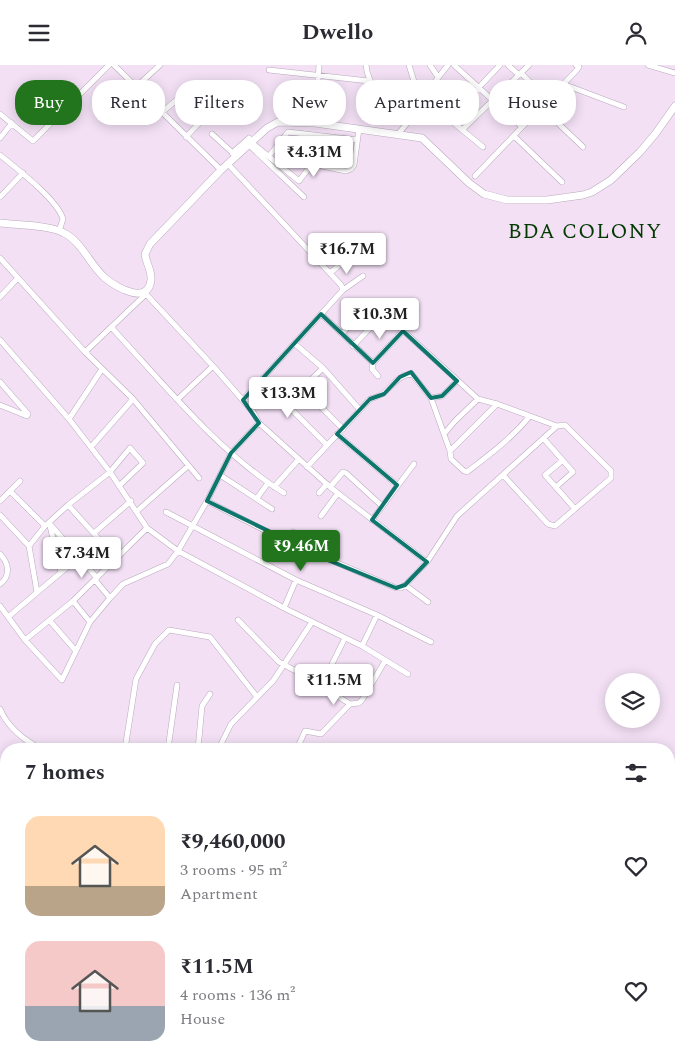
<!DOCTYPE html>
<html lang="en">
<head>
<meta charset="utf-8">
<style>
	:root { --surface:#fff; --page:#f2f2f3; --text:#2b2b33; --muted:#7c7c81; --accent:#22741d }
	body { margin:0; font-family:Spectral,serif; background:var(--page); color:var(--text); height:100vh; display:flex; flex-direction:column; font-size:19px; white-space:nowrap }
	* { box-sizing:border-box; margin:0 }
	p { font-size:16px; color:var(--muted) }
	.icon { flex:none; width:28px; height:28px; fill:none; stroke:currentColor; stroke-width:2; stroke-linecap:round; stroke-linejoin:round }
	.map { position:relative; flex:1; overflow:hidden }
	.panel { position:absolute; left:0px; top:678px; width:675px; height:321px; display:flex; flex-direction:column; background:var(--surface); border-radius:20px 20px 0 0; box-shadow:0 2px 12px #0003 }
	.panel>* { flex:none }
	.banner { position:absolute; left:15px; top:15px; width:645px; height:45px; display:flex; gap:10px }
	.fabs { position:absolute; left:605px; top:608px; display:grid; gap:10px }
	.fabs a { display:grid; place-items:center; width:55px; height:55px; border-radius:50%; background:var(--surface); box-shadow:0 2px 12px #0003; font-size:25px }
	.price { position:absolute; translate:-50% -42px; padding:0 11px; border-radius:5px; background:#fff; color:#222; font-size:16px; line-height:32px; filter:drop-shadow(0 1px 2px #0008) }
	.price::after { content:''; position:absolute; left:50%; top:30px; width:15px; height:11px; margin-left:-8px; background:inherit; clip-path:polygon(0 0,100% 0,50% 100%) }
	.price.active { background:var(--accent); color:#fff }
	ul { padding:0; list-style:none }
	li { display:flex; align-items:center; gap:15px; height:125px; padding:0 25px }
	li span { display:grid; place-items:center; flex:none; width:140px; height:100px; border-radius:15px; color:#555 }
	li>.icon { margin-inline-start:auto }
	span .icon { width:60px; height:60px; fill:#fffc; stroke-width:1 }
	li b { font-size:21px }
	h2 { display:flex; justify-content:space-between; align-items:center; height:60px; padding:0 25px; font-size:21px }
	.pill { padding:0 18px; border-radius:20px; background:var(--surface); box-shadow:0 2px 12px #0003; font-size:18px; line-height:45px }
	.pill.active { background:var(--accent); color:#fff }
	header { display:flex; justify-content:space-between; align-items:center; height:65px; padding:0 25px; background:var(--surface); font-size:22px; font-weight:700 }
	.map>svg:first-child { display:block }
</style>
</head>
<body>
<header><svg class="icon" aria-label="menu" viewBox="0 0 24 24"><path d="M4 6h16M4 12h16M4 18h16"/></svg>Dwello<svg class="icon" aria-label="person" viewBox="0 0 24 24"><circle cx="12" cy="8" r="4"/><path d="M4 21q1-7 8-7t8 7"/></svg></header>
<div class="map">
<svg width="675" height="998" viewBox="0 0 675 998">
	<rect width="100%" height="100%" fill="#f3e0f5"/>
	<!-- water -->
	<path fill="#bd7fc6" d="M0,768L6,773V865L0,860Z"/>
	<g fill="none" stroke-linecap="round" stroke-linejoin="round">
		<defs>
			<path id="street" d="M114,0L221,105
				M366,0C368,25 391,41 409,56
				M409,0L420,36
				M430,0L438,12
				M454,0L522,62L475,111
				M508,0L519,10
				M648,0L675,8
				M269,5L369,16
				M521,8L548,35
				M563,19L624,42
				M136,22L160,0
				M541,42L583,82
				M161,48L186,27
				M0,49L33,76L109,0
				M315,58L319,0
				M522,62L576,6L579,2L576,0
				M462,65L529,0
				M212,69L236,91
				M398,69L409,56L420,36L448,0
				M514,71L562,117
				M186,72L205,52
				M0,73L12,58
				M251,77L299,116L312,99L346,106L351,104L354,100L359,64
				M249,80L304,132
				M483,82L449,54L500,0
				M232,88L249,73
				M0,90C17,104 57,134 63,154L59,166
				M269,91L288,67L357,75
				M228,99L341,220L343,225L243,335
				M0,132L23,108
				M0,193L85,287L133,334L199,413
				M330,208L350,191
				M343,225L363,211
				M144,227L213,301L253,347L259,358L330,422L427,497
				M0,232L18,213
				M321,249L373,298L372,304L378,311
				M111,262C163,318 219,388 284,428
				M342,269L367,239L376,241L478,334L497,339L557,361
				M0,275L69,354L110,407L147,463L178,486L284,543L362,581L408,609
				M295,279L323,303L360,345
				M353,281L384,248
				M85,287L146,229
				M373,298L403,266
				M262,315L327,380
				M0,317L28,349L27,351L0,340
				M302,323L343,364
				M431,333L442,331L457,316
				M178,334L213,301
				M286,339L323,303
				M69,354L102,304
				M337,369L397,420
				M444,369L455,356L478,334
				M544,374L573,407L556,422
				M91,382L133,334
				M450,386L497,339
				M562,396L545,410L575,444
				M307,402L370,334C375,332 381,331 385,327C395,319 398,310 412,309L431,333L450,386L451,394L464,406L467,407C489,390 512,373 529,352
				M220,410L272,444
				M274,422L299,394
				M330,422L343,407L346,408L382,441
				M10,426L45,461
				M319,428L327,419
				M257,433L268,418
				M0,436L20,416
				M207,436L288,477L396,523H401L405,520L427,497L457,451L557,361L565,360L611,406V413L555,461L548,459L503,410
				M68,440L116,493
				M137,446L188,401
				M166,447L296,515L377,550L431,577
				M0,450L29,481L37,527
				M321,451L338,428
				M372,455L414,399
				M49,458L97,513
				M50,461L61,507
				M94,468L131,436
				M288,477L293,467
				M29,481L45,461L68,440L110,407L130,383L143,398L119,421
				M0,489C9,498 11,511 0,519
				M95,515L110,533
				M405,520L428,537
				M73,536L90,557
				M0,541L25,575L62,615L90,557L110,533L123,519L168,499L178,486L207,436L231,388L259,358
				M284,543L296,515
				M8,552L78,493
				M238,555L279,597L309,613L350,639
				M50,556L76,586
				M25,575L73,536L147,463
				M362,581L377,550
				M315,617L323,607L329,605L345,573
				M0,644C7,661 24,675 41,684
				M125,684L136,614L155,579L169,565L210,572L257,632
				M168,684L177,620
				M198,684L202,641L210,629
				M223,684L220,681L231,659L273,616L312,557
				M297,684L305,666L321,669L350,639L359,638L362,635L385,596
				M0,716L6,708
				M0,719L6,727
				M0,751L6,744
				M0,753L6,759
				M0,881L6,885
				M0,922L6,918"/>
			<path id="secondary" d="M0,158C17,160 50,160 64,168C82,177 90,200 105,213C116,222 148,241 151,215C152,206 146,198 145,189L150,179L221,105L267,63L278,57L315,58L422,73L469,118L484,129L507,135H547L583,130L592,127L611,115L640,87L656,68L675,41"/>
		</defs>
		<!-- street casing -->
		<use href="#street" stroke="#baa9bd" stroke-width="6"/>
		<!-- secondary casing -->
		<use href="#secondary" stroke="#baa9bd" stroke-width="8"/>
		<!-- street -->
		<use href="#street" stroke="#fff" stroke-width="5"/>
		<!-- secondary -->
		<use href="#secondary" stroke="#fff" stroke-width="7"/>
	</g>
	<!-- marked area -->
	<path fill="none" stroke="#0f766e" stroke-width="4" stroke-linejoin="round" d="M321,249L373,298L403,266L457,316L442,331L431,333L411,307L400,312L384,329L370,334L337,369L397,420L372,455L427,497L405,520L396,523L328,495L207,436L231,388L259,358L243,335Z"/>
	<g text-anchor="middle" stroke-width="4" stroke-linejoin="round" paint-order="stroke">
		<!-- neighbourhood labels -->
		<g font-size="21" letter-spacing="1" fill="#033a02" stroke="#f3e0f5">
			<text x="585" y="173">BDA COLONY</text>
		</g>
	</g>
</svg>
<div class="fabs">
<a><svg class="icon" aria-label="layers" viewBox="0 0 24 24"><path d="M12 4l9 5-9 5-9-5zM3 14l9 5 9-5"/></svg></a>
</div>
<b class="price" style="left:314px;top:113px">₹4.31M</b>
<b class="price" style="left:347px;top:210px">₹16.7M</b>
<b class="price" style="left:380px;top:275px">₹10.3M</b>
<b class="price" style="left:288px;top:354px">₹13.3M</b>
<b class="price active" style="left:301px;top:507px">₹9.46M</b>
<b class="price" style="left:82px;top:514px">₹7.34M</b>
<b class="price" style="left:334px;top:641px">₹11.5M</b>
<div class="banner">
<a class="pill active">Buy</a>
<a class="pill">Rent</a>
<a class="pill">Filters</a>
<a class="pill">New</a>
<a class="pill">Apartment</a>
<a class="pill">House</a>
</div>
<section class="panel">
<h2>7 homes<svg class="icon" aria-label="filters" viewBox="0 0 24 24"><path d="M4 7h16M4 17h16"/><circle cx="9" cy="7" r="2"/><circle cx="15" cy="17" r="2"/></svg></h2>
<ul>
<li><span style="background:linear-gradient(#ffd9b3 70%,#b9a48a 0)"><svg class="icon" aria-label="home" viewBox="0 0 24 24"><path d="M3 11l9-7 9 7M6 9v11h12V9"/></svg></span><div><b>₹9,460,000</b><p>3 rooms · 95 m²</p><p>Apartment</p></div><svg class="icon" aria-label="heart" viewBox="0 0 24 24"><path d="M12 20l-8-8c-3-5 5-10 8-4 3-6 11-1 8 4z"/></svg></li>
<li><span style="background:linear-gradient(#f6c9c9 65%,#9aa5b1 0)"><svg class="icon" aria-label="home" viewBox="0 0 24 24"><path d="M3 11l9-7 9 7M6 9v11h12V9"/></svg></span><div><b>₹11.5M</b><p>4 rooms · 136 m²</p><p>House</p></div><svg class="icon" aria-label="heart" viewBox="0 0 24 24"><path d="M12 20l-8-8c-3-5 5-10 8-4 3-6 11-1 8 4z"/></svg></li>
</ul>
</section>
</div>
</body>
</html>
